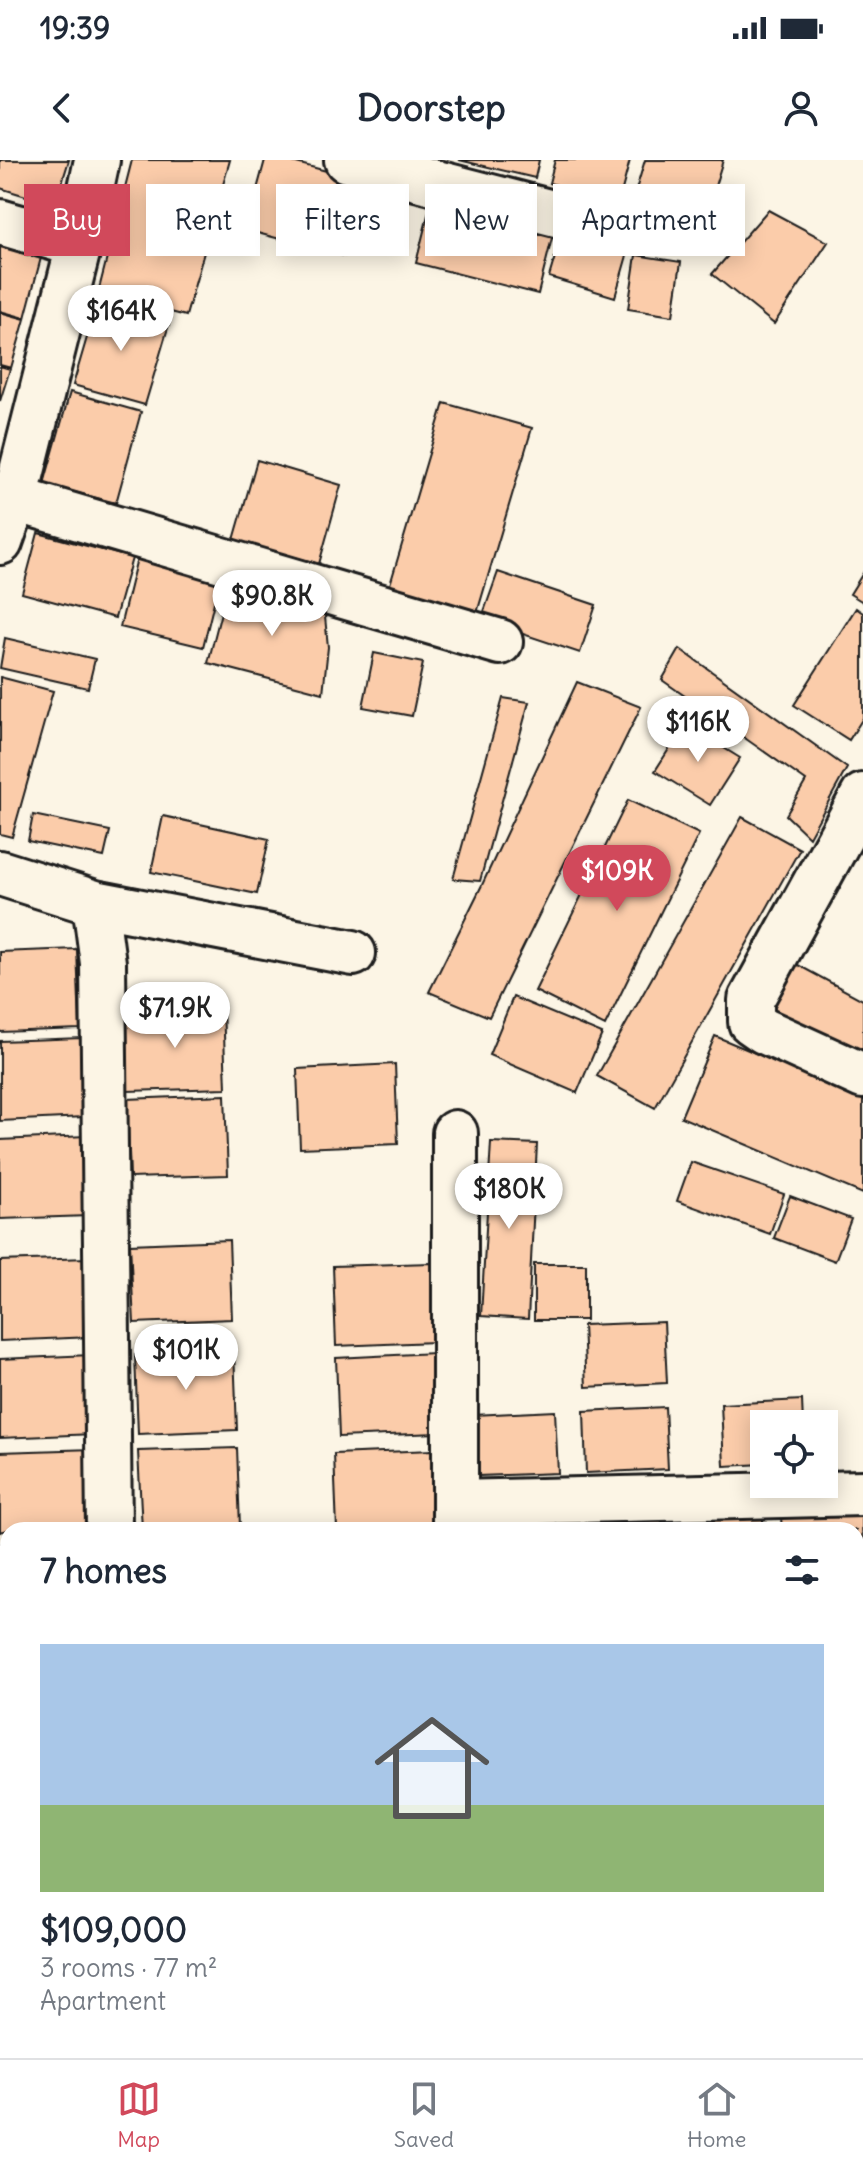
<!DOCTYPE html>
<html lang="en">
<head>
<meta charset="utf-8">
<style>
	:root { --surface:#fff; --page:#f2f2f3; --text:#1f2937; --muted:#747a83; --line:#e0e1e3; --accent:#d1495b }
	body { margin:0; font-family:Delius,sans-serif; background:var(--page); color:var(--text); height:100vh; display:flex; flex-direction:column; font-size:30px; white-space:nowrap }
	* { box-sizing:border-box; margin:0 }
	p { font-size:26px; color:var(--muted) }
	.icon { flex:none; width:44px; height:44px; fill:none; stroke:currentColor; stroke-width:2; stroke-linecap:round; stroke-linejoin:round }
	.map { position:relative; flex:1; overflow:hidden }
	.panel { position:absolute; left:0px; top:1362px; width:864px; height:536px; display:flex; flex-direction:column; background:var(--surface); border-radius:24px 24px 0 0; box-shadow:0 4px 20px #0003 }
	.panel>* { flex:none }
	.banner { position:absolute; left:24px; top:24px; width:816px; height:72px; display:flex; gap:16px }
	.controls { position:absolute; left:750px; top:1250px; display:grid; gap:16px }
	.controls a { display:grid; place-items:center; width:88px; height:88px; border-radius:0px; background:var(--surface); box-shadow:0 4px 20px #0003; font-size:40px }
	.price { position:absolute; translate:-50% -68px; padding:0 18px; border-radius:28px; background:#fff; color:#222; font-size:26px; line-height:52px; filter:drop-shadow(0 2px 4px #0008) }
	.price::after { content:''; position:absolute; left:50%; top:48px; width:24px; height:18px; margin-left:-12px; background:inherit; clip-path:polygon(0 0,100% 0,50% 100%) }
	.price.active { background:var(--accent); color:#fff }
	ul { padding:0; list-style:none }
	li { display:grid; align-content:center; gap:16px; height:424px; padding:0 40px }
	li+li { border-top:2px solid var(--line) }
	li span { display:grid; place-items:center; height:248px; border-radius:0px; color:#555 }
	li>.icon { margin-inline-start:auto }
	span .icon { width:144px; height:144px; fill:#fffc; stroke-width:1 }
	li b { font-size:34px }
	h2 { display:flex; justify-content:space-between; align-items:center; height:96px; padding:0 40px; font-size:34px }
	.chip { padding:0 28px; border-radius:0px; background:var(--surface); box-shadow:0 4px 20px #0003; font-size:28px; line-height:72px }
	.chip.active { background:var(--accent); color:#fff }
	.status { display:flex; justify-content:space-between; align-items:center; height:56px; padding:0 40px; background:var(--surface); direction:ltr }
	.status svg { height:22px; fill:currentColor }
	header { display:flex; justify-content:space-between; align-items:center; height:104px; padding:0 40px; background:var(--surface); font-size:36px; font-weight:700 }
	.tab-bar { display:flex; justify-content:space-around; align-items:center; height:112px; border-top:2px solid var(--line); background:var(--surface); font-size:22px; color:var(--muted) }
	.tab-bar a { display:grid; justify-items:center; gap:4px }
	.tab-bar .active { color:var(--accent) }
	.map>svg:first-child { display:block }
</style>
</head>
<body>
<div class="status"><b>19:39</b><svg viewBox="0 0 49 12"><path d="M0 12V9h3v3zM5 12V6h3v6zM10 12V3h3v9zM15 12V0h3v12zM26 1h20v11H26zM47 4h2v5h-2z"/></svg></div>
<header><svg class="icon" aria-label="back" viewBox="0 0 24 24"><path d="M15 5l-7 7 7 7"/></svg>Doorstep<svg class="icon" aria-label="person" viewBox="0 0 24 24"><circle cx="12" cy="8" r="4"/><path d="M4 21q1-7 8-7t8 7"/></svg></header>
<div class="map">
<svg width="863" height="1898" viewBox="0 0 863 1898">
	<rect width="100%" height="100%" fill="#fcf5e5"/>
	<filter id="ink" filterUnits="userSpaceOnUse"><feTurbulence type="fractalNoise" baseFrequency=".0125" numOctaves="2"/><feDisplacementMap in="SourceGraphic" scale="16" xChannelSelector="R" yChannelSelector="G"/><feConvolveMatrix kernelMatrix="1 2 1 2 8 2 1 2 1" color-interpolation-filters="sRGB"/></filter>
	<g filter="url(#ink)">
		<!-- building -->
		<path fill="#fbccaa" stroke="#1c1c1c" stroke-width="2" d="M0,0H69L55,45L0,28Z
			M132,0H230L186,156L98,133Z
			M265,0H285L364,21L344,96L246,70Z
			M459,0H539L535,18Z
			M555,0H630L619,41L549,23Z
			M645,0H723L703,65L632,43Z
			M432,39L554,70L538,134L416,103Z
			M768,50L828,82L774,164L712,114Z
			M562,73L628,92L615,137L549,117Z
			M0,82L42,94L25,158L0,151Z
			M636,95L681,102L673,156L628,149Z
			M98,140L170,161L145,245L73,225Z
			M0,152L25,159L11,208L0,205Z
			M0,206L10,209L0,241Z
			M70,232L141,252L116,343L44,324Z
			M444,243L532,268L477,453L389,428Z
			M257,300L341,325L319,404L234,380Z
			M38,373L132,398L115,458L22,433Z
			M137,398L220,418L203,487L120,467Z
			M498,412L596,445L580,493L481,460Z
			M863,413V442L850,434Z
			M229,421L324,447L328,487L323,533L208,503Z
			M856,448L863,453V558L849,580L794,545Z
			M5,478L95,499L88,528L0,508Z
			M680,489L847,608L809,677L786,655L806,621L662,520Z
			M374,493L423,503L412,556L363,547Z
			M0,517L53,531L12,677L0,674Z
			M577,522L641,547L489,857L429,832L482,725Z
			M503,538L529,542L480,721L453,719Z
			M685,564L740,598L710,645L655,611Z
			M628,640L699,674L605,866L535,831Z
			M33,655L110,671L104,697L28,681Z
			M163,656L269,679L257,734L151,712Z
			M742,657L800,689L655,948L597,916Z
			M77,789L80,869L0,872V792Z
			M772,791L863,840V909L743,845Z
			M513,837L602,874L577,933L489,895Z
			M223,848L226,928L127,931L124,852Z
			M715,876L863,938V1034L681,957Z
			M82,878L85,957L0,961V881Z
			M395,904L398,984L300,988L297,909Z
			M225,935L228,1015L130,1018L127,939Z
			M86,976L89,1056L0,1059V980Z
			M491,982L537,984L528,1159L481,1156Z
			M691,1002L784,1034L770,1074L677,1041Z
			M790,1036L851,1059L835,1101L774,1078Z
			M229,1080L232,1159L134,1163L130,1084Z
			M88,1098L92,1177L0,1181V1101Z
			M431,1103L434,1182L336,1186L333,1106Z
			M534,1104H586V1160H534Z
			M664,1162L667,1223L586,1227L583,1165Z
			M234,1191L237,1270L138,1274L135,1195Z
			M434,1193L437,1273L339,1277L336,1198Z
			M91,1195L94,1274L0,1278V1199Z
			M802,1240L803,1264H764V1304L724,1306L721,1244Z
			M665,1247L668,1309L586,1313L584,1251Z
			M555,1251L558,1313L477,1316L474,1255Z
			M237,1288L240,1367L142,1370L138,1291Z
			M94,1289L97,1368L8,1370L0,1372V1292Z
			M433,1290L436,1370H337L334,1294Z
			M862,1353L863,1415H856V1370H782L781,1357Z
			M763,1358V1370H682V1361Z
			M662,1362V1370H581V1366Z
			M565,1366V1370H484Z
			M8,1383V1463H1L0,1384Z
			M8,1482V1562H3L0,1483Z
			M863,1581V1643H856V1582Z
			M8,1586V1666H0V1587Z
			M0,1677H8V1757H0Z
			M856,1695H863V1757H856Z
			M8,1778V1858H0V1779Z
			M863,1894V1898H801V1897Z"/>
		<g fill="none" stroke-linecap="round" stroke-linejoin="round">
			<defs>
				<path id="minor" d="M347,0L603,66
					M0,62L79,85
					M15,339L500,482
					M0,382L15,339L79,85L97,0
					M863,636L751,840V862L764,871L863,916
					M0,713L95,743L353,793
					M95,743L103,803L109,1370
					M455,973V1370
					M455,1343L863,1333
					M856,1678L863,1677
					M114,1890V1898
					M161,1898L455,1890"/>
			</defs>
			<!-- minor casing -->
			<use href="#minor" stroke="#1c1c1c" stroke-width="50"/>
			<!-- minor -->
			<use href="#minor" stroke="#fcf5e5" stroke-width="44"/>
		</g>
	</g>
</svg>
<div class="controls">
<a><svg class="icon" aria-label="locate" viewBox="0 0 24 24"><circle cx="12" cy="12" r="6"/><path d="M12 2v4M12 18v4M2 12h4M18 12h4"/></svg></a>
</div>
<b class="price" style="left:121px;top:193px">$164K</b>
<b class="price" style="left:272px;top:478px">$90.8K</b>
<b class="price" style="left:698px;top:604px">$116K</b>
<b class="price active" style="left:617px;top:753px">$109K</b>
<b class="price" style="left:175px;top:890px">$71.9K</b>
<b class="price" style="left:509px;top:1071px">$180K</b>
<b class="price" style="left:186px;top:1232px">$101K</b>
<div class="banner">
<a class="chip active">Buy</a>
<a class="chip">Rent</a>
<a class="chip">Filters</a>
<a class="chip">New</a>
<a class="chip">Apartment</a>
</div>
<section class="panel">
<h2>7 homes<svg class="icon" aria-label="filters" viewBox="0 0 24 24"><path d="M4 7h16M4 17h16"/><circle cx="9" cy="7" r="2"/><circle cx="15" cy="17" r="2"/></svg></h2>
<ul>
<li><span style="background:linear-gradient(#a9c7e8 65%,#8fb573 0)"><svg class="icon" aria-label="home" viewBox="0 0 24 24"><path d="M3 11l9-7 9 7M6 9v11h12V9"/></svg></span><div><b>$109,000</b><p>3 rooms · 77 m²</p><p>Apartment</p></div></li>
</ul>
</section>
</div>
<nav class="tab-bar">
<a class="active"><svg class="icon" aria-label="map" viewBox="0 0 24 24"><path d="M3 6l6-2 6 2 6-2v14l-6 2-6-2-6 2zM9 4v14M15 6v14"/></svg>Map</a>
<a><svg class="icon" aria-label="saved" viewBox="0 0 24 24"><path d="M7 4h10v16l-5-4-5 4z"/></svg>Saved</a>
<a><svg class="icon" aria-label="home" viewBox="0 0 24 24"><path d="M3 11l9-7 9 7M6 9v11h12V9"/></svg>Home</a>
</nav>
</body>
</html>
